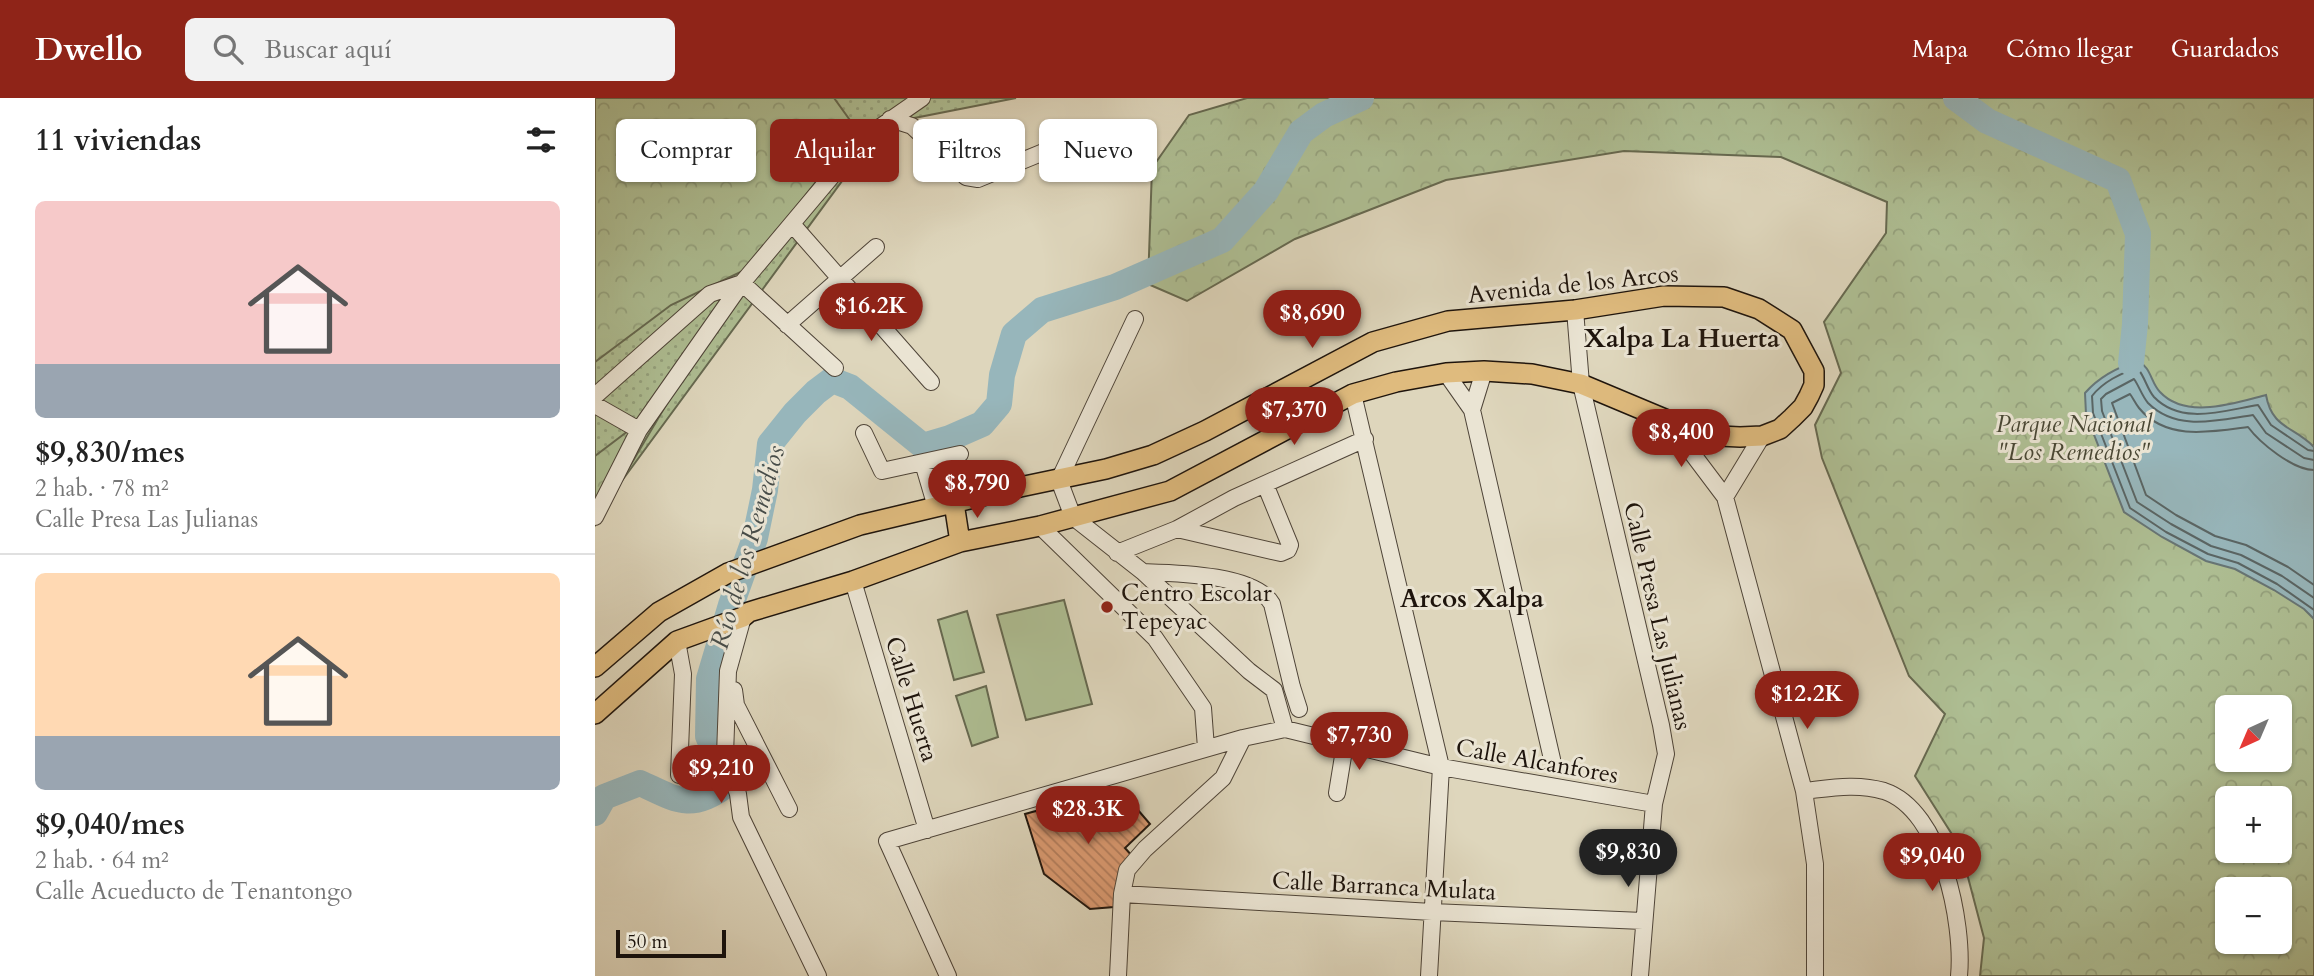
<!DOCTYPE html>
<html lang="es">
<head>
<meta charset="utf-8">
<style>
	:root { --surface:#fff; --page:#f2f2f2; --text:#222; --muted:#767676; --line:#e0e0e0; --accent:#8f2418 }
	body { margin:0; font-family:Cardo,serif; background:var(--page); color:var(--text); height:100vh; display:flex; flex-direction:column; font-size:26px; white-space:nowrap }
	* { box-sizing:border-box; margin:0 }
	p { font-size:23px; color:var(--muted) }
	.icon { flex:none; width:38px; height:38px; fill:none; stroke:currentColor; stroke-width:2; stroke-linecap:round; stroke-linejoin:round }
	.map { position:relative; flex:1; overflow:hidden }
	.side { display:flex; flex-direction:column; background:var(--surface); width:595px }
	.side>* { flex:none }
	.hud { position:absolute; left:21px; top:21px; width:665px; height:63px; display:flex; gap:14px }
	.needle { width:46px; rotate:224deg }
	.fabs { position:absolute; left:1620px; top:597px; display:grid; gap:14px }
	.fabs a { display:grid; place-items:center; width:77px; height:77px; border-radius:10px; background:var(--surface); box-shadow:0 2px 5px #0004; font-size:35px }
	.scale { position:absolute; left:21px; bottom:18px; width:110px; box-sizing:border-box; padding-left:7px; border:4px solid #1e140c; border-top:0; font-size:19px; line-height:24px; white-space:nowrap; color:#1e140c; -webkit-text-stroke:5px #eae4d3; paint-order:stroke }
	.price { position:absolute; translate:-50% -60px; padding:0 16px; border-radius:24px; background:var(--accent); color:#fff; font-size:23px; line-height:46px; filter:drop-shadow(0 2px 4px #0008) }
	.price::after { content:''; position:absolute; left:50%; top:42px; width:21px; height:16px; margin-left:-10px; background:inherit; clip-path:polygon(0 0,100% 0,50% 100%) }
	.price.on { background:#222; color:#fff }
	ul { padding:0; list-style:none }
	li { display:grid; align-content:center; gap:14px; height:371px; padding:0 35px }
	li+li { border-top:2px solid var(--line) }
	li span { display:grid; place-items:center; height:217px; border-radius:10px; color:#555 }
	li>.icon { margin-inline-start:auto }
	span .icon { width:126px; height:126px; fill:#fffc; stroke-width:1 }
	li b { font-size:30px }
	h2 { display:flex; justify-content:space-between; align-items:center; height:84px; padding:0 35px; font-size:30px }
	.pill { padding:0 24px; border-radius:10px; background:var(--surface); box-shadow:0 2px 5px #0004; font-size:24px; line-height:63px }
	.pill.on { background:var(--accent); color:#fff }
	header { display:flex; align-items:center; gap:42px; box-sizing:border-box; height:98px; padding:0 35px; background:var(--accent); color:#fff }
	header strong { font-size:33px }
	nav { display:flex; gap:38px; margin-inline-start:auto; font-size:24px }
	.search { width:490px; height:63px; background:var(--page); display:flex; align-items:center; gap:18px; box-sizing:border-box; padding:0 24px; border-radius:10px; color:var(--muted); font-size:26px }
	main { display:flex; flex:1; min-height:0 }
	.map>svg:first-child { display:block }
</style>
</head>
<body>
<header>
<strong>Dwello</strong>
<div class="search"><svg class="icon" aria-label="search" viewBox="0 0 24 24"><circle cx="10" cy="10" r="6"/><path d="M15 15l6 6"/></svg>Buscar aquí</div>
<nav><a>Mapa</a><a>Cómo llegar</a><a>Guardados</a></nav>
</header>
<main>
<section class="side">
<h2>11 viviendas<svg class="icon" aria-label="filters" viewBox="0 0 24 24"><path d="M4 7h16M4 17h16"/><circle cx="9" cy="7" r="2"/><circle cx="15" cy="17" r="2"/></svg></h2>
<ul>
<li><span style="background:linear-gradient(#f6c9c9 75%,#9aa5b1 0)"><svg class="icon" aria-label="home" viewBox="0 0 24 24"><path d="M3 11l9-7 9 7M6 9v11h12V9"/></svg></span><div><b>$9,830/mes</b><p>2 hab. · 78 m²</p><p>Calle Presa Las Julianas</p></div></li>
<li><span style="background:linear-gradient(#ffd9b3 75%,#9aa5b1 0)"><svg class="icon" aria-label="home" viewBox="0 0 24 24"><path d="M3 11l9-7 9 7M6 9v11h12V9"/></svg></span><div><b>$9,040/mes</b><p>2 hab. · 64 m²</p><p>Calle Acueducto de Tenantongo</p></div></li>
</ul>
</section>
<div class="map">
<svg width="1719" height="878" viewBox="0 0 1719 878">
	<defs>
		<pattern id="grass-dots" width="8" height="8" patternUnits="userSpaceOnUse" patternTransform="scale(1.75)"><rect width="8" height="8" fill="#aebe93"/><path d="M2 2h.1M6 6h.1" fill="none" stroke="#95a27e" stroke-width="1.8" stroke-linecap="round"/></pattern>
		<pattern id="forest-crowns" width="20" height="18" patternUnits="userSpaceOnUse" patternTransform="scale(1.75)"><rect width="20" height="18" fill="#aebe93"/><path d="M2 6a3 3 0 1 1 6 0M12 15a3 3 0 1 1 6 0" fill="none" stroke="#95a27e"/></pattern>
		<pattern id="building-back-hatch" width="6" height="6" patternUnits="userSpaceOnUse" patternTransform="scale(1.75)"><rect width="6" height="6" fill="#dc9a71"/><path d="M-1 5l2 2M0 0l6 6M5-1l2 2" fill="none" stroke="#b27c5b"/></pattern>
	</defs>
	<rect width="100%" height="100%" fill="#ded6bc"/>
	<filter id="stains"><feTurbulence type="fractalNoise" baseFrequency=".00286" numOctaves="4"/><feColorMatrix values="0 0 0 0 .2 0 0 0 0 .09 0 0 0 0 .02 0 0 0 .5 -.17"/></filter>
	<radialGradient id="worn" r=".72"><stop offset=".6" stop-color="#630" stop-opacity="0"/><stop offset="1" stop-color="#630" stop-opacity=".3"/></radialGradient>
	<!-- grass -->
	<path fill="url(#grass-dots)" stroke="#666950" stroke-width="2" d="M0,0H421L289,26L26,384L0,427Z"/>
	<!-- forest -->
	<path fill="url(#forest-crowns)" stroke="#666950" stroke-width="2" fill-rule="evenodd" d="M0,0H239L262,32L152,171L76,207L0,264Z
		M652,0H1719V878H1385L1389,840L1365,749L1320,678L1350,616L1314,578L1227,360L1220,327L1246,275L1229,224L1291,135L1292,104L1186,59L1029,53L851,82L700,141L592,203L553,186L557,70L594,17ZM1633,609H1685V662H1633ZM1633,700H1685V752H1633ZM1633,791H1685V844H1633Z
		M74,302L0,427V358Z"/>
	<!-- pitch -->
	<path fill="#aebe93" stroke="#666950" stroke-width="2" d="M469,502L497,606L431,622L402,517Z
		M372,513L389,574L359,582L343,522Z
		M391,588L403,639L377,648L361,598Z"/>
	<!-- water -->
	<path fill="#97b6bb" stroke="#677575" stroke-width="2" d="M1543,263C1556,269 1556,285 1565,294C1591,322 1640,305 1671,297C1677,331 1699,328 1719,349V521L1709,511L1679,492L1640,471L1611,463L1567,439L1529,414L1491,316L1490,295C1504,279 1523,269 1543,263Z"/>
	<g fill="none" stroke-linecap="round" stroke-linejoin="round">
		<!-- shore -->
		<path stroke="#5a6564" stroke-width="2" d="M1719,353L1713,352L1676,327L1663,307C1630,312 1587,328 1559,299C1552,291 1550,279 1543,271C1526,274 1507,285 1497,298L1498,315L1535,410L1571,434L1613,456L1643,465L1682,486L1719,512
			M1719,362L1709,360L1671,335L1658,317C1623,322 1582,334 1553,305C1547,298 1544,288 1539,281L1511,296L1506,301L1507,313L1542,404L1576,426L1616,448L1646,457L1687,478L1719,500
			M1719,372C1698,372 1665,345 1653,329C1616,334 1571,343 1544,310C1540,305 1538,300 1535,296L1517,305L1551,397L1581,417L1620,438L1651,447L1693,469L1719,487"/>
		<!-- river -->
		<path stroke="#97b6bb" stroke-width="26" d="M1361,0L1392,23L1523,82L1543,136L1540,226L1536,265
			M0,715L9,699L45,685C80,701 96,714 131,687L127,671L113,638L114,581L136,507L160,440L170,392L175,346L200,315L221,294L237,282L255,289L328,348L355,340L387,326L404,306L407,277L419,236L447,212L520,189L627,142L671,93L706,34L729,17L766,0"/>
	</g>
	<!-- building -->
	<path fill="url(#building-back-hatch)" stroke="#1e140c" stroke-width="2" d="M524,690L555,726L530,750L538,759L519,809L495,811L449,776L430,716L492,699L501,710Z"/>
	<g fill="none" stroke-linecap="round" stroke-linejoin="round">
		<defs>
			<path id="minor" d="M295,21L317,28L371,79L383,81L451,53
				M197,126L336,284
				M980,212L986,286L1066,627L1071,656L1059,706L1045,878
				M540,221L464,382L478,419L548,474L654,573L679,592L690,631
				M192,227L281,149
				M851,275L877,312L957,661
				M758,296L846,669L834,878
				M0,298L115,196L147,185L268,41L327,0
				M0,307L44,332
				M877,312L889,273
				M1072,322L1130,399L1209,693L1220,766V878
				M269,335L287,373L365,356
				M328,365L341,409
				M1130,399L1167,338
				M0,419L44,332L147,185L240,270
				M445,428L560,540L608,610L611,650
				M582,431L686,455L693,452L695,447L670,386
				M522,455L582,431L639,400L770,341
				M548,474C580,475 660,476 677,506L697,589L704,611
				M258,483L332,732
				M148,519L133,573L130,657L143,696L146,719L223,878
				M82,543L88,576L84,677
				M139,592L141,607L194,711
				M1209,693C1236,690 1262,685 1289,693C1347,712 1369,826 1364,878
				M742,695L750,646
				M527,796L837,814L1048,823
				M353,878L292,743L648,640L690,631L846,669L1059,706
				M523,878L527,796L532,772L550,751L628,680L648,640"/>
			<path id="major" d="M359,405L365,444
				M0,569L64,514L133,475L265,427L425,389L511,371L558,357L610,333L778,244L853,223L980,212L1069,198L1129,199L1164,211L1197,232L1219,273V287L1214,298L1208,309L1197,320L1185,331L1167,338L1145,339L1125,338L1072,322L986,286L937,276L889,273L851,275L801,284L758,296L575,393L445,428L365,444L258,483L154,514L148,519L82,543L0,616"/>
		</defs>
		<!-- minor casing -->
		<use href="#minor" stroke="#4e4438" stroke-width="18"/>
		<!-- major casing -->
		<use href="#major" stroke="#1e140c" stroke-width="22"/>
		<!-- minor -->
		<use href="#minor" stroke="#eae4d3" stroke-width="16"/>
		<!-- major -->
		<use href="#major" stroke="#dfbb7e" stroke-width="19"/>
	</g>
	<!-- markers -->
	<circle fill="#8f2418" stroke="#eae4d3" stroke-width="2.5" cx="512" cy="509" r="7"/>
	<g text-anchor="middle" stroke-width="6" stroke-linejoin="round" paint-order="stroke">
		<!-- street labels -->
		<g font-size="24" fill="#1e140c" stroke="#eae4d3">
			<text transform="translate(978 186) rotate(-6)" y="8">Avenida de los Arcos</text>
			<text transform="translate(1063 518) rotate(77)" y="8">Calle Presa Las Julianas</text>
			<text transform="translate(317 601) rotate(73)" y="8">Calle Huerta</text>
			<text transform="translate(942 663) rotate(10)" y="8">Calle Alcanfores</text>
			<text transform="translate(789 788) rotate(3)" y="8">Calle Barranca Mulata</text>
		</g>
		<!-- park labels -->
		<g font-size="24" font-style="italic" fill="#494734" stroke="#eae4d3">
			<text x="1479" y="334">Parque Nacional<tspan x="1479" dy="28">"Los Remedios"</tspan></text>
		</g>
		<!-- poi labels -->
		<g font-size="24" fill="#1e140c" stroke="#eae4d3" text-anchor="start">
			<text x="526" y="503">Centro Escolar<tspan x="526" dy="28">Tepeyac</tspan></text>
		</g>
		<!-- neighbourhood labels -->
		<g font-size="26" font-weight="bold" fill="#1e140c" stroke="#eae4d3">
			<text x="1087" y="249">Xalpa La Huerta</text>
			<text x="877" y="509">Arcos Xalpa</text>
		</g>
		<!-- water labels -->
		<g font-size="26" font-style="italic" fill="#484d49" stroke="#eae4d3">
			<text transform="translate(152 449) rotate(-74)" y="9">Río de los Remedios</text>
		</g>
	</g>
	<rect width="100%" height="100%" filter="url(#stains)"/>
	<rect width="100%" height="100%" fill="url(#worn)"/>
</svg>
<div class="fabs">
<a><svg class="needle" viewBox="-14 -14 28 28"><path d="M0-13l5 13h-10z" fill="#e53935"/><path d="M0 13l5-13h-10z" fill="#767676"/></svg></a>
<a>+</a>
<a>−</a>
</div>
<div class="scale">50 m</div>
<b class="price" style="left:276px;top:245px">$16.2K</b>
<b class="price" style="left:717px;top:252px">$8,690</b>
<b class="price" style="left:699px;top:349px">$7,370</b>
<b class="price" style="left:1086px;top:371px">$8,400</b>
<b class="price" style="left:382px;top:422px">$8,790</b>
<b class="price" style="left:1212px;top:633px">$12.2K</b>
<b class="price" style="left:764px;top:674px">$7,730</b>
<b class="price" style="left:126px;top:707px">$9,210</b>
<b class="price" style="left:493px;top:748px">$28.3K</b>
<b class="price on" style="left:1033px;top:791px">$9,830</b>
<b class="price" style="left:1337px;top:795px">$9,040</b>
<div class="hud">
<a class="pill">Comprar</a>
<a class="pill on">Alquilar</a>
<a class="pill">Filtros</a>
<a class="pill">Nuevo</a>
</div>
</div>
</main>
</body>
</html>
